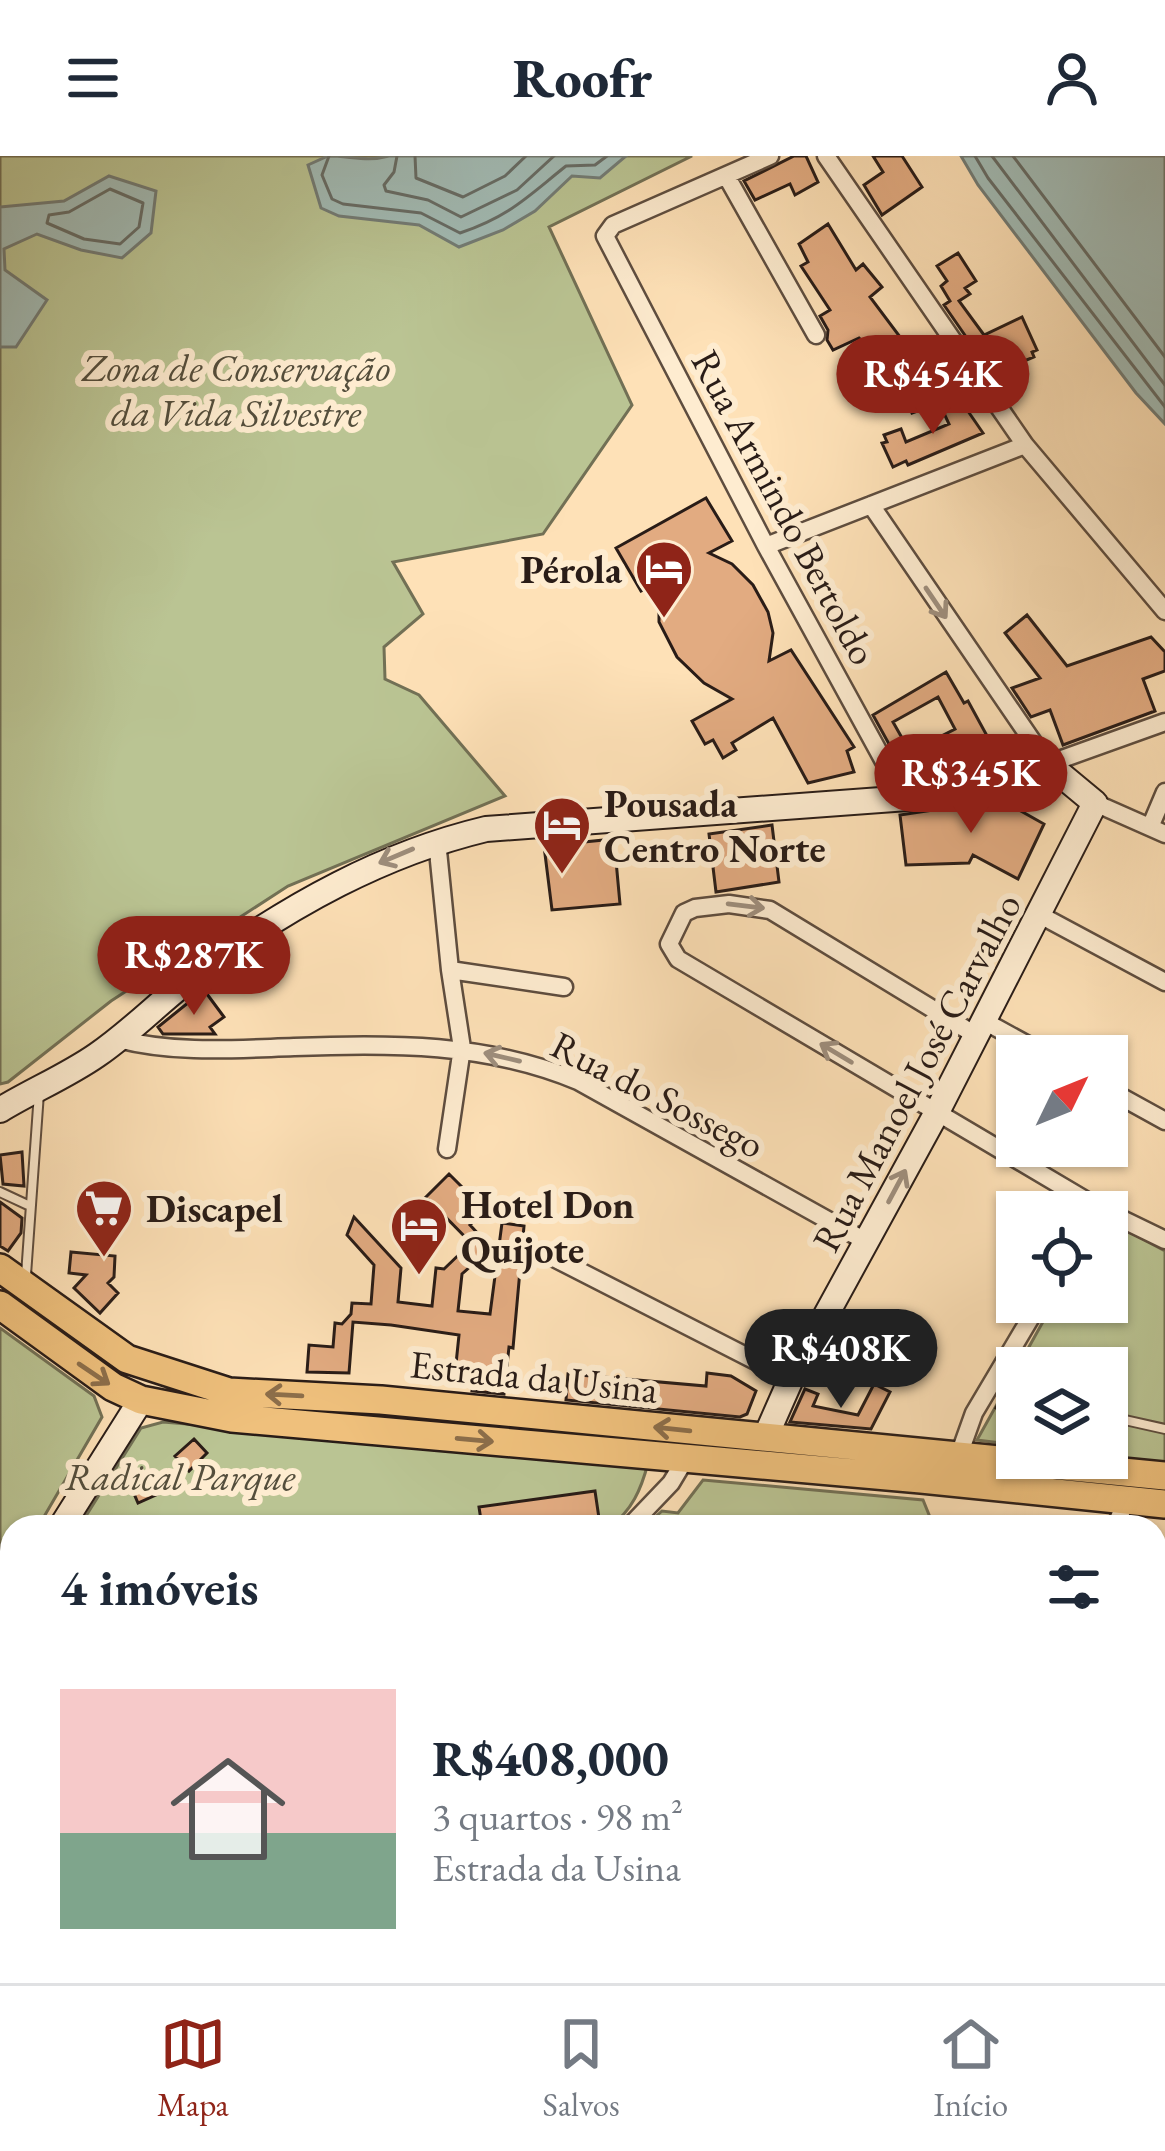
<!DOCTYPE html>
<html lang="pt">
<head>
<meta charset="utf-8">
<style>
	:root { --surface:#fff; --page:#f2f2f3; --text:#1f2937; --muted:#747a83; --line:#e0e1e3; --accent:#8f2418 }
	body { margin:0; font-family:"EB Garamond",serif; background:var(--page); color:var(--text); height:100vh; display:flex; flex-direction:column; font-size:45px; white-space:nowrap }
	* { box-sizing:border-box; margin:0 }
	p { font-size:39px; color:var(--muted) }
	.icon { flex:none; width:66px; height:66px; fill:none; stroke:currentColor; stroke-width:2; stroke-linecap:round; stroke-linejoin:round }
	.map { position:relative; flex:1; overflow:hidden }
	.details { position:absolute; left:0px; top:1359px; width:1167px; height:468px; display:flex; flex-direction:column; background:var(--surface); border-radius:36px 36px 0 0; box-shadow:0 3px 9px #0004 }
	.details>* { flex:none }
	.needle { width:78px; rotate:47deg }
	.fabs { position:absolute; left:996px; top:879px; display:grid; gap:24px }
	.fabs a { display:grid; place-items:center; width:132px; height:132px; border-radius:0px; background:var(--surface); box-shadow:0 3px 9px #0004; font-size:60px }
	.price { position:absolute; translate:-50% -102px; padding:0 27px; border-radius:42px; background:var(--accent); color:#fff; font-size:39px; line-height:78px; filter:drop-shadow(0 3px 6px #0008) }
	.price::after { content:''; position:absolute; left:50%; top:72px; width:36px; height:27px; margin-left:-18px; background:inherit; clip-path:polygon(0 0,100% 0,50% 100%) }
	.price.active { background:#222; color:#fff }
	ul { padding:0; list-style:none }
	li { display:flex; align-items:center; gap:36px; height:300px; padding:0 60px }
	li span { display:grid; place-items:center; flex:none; width:336px; height:240px; border-radius:0px; color:#555 }
	li>.icon { margin-inline-start:auto }
	span .icon { width:144px; height:144px; fill:#fffc; stroke-width:1 }
	li b { font-size:51px }
	h2 { display:flex; justify-content:space-between; align-items:center; height:144px; padding:0 60px; font-size:51px }
	header { display:flex; justify-content:space-between; align-items:center; height:156px; padding:0 60px; background:var(--surface); font-size:54px; font-weight:800 }
	.menu { display:flex; justify-content:space-around; align-items:center; height:168px; border-top:3px solid var(--line); background:var(--surface); font-size:33px; color:var(--muted) }
	.menu a { display:grid; justify-items:center; gap:6px }
	.menu .active { color:var(--accent) }
	.map>svg:first-child { display:block }
</style>
</head>
<body>
<header><svg class="icon" aria-label="menu" viewBox="0 0 24 24"><path d="M4 6h16M4 12h16M4 18h16"/></svg>Roofr<svg class="icon" aria-label="person" viewBox="0 0 24 24"><circle cx="12" cy="8" r="4"/><path d="M4 21q1-7 8-7t8 7"/></svg></header>
<div class="map">
<svg width="1165" height="1827" viewBox="0 0 1165 1827">
	<rect width="100%" height="100%" fill="#fee1b7"/>
	<filter id="stains"><feTurbulence type="fractalNoise" baseFrequency=".00167" numOctaves="4"/><feColorMatrix values="0 0 0 0 .2 0 0 0 0 .09 0 0 0 0 .02 0 0 0 .5 -.17"/></filter>
	<radialGradient id="worn" r=".72"><stop offset=".6" stop-color="#630" stop-opacity="0"/><stop offset="1" stop-color="#630" stop-opacity=".3"/></radialGradient>
	<!-- green -->
	<path fill="#bac493" stroke="#727055" stroke-width="3" d="M0,0H692L549,71L632,249L543,378L393,406L423,458L384,491L385,523L419,539L505,640L288,730L111,845L8,926L0,928Z
		M1107,1064L1165,1095V1308L1107,1301V1212H1017V1289L977,1284L1054,1146H1107Z
		M0,1172L94,1240L102,1261L38,1371H12V1417L0,1438Z
		M163,1266L648,1307C641,1334 632,1354 610,1371H79L141,1272Z
		M703,1324L923,1344L934,1371H644L662,1355L678,1357Z
		M1155,1647L1165,1649V1827H1159Z
		M71,1815H125L126,1822L118,1827H56Z
		M257,1815H308L311,1826L317,1827H259Z
		M377,1815H463L465,1827H386Z"/>
	<!-- water -->
	<path fill="#a2bcb6" stroke="#727c76" stroke-width="3" d="M328,0C351,0 367,6 389,0H626L600,22L572,20L535,55L503,74L459,91L419,69L339,60L321,52L308,9Z
		M961,0H1165V268L1136,237L978,29Z
		M109,20L156,35L151,77L122,102L81,94L37,78L4,93L5,114L47,144L16,191H0V51L64,45Z
		M0,1509L12,1511V1815H71L56,1827H0Z
		M125,1815H200L193,1822L118,1827L126,1822Z"/>
	<g fill="none" stroke-linecap="round" stroke-linejoin="round">
		<!-- shore -->
		<path stroke="#666c66" stroke-width="3" d="M329,0L322,19L332,43L343,48L421,57L460,77C510,60 527,41 566,10L595,9L607,0
			M397,0L394,16L384,29L386,35L428,44L461,61L517,34L554,0
			M415,0L416,22L463,41L505,20L526,0
			M975,0L988,22L1165,251
			M992,0L1165,229
			M1013,0L1165,201
			M110,33L143,47L139,71L120,88L84,83L47,67L49,59L69,56Z"/>
	</g>
	<!-- building -->
	<path fill="#e2ab81" stroke="#291c17" stroke-width="3" fill-rule="evenodd" d="M794,0H806L818,26L795,39L790,28L755,44L744,25Z
		M873,0H902L922,31L882,59L864,29L883,16Z
		M828,68L856,114L863,108L882,131L870,141L906,189L922,183L938,222L923,228L931,250L912,257L904,237L870,254L862,236L894,217L859,182L833,194L827,184L828,174L820,160L830,154L801,110L808,106L799,88Z
		M958,97L976,125L965,132L970,138L959,145L984,179L1022,161L1037,194L1032,196L1034,201L1017,208L1012,198L987,211L944,149L950,145L941,130L947,125L937,110Z
		M961,245L983,277L908,309L906,305L893,311L882,287L887,286L884,279L901,273L906,286L949,268L942,253Z
		M706,342L732,385L709,397L732,408L753,429L768,456L773,477L769,505L791,494L854,591L847,595L854,616L808,627L773,562L732,587L736,594L723,602L713,584L705,588L692,565L732,543L704,527L677,501L659,466V426L641,435L616,392Z
		M1027,459L1067,510L1151,481L1165,496V515L1143,523L1155,555L1063,589L1050,554L1031,561L1012,532L1040,522L1005,477Z
		M946,516L964,547L968,545L992,589L991,594L975,603L965,590L905,617L873,559ZM938,541L955,573L910,596L893,566Z
		M1006,643L1005,646L1044,668L1018,723L973,699L969,707L906,709L900,659Z
		M772,669L779,726L716,736L709,678Z
		M614,683L620,748L552,754L544,690Z
		M204,834L224,861L210,871L215,878H163L158,871Z
		M22,996L24,1030L3,1028L0,999Z
		M449,1018L485,1054L470,1069L495,1096L487,1103L483,1099L462,1118L458,1155L490,1158L502,1067L524,1070L513,1192L509,1191L504,1238L472,1235L473,1229L454,1227L459,1179L391,1169L353,1166L349,1217L307,1216L309,1189L333,1191L335,1167L342,1168L351,1158L352,1147L371,1148L374,1109L347,1079L354,1061L401,1112L398,1146L432,1150L436,1112L444,1113L471,1087L426,1041Z
		M0,1046L22,1062L21,1077L8,1095L0,1090Z
		M71,1096L115,1100L114,1121L108,1127L118,1137L100,1157L74,1132L86,1119L69,1117Z
		M1028,1194L1061,1212H1018Z
		M1017,1214V1263L996,1252Z
		M707,1217L731,1220L756,1235L747,1258L740,1261L566,1244L568,1218L706,1230Z
		M874,1228L890,1236L871,1273L790,1266L805,1233L818,1238L813,1250L858,1259Z
		M194,1283L207,1297L189,1315L175,1300Z
		M161,1320L167,1334L138,1347L132,1333Z
		M595,1335L600,1369L482,1371L479,1351Z
		M886,1815H986L988,1827H888Z"/>
	<g fill="none" stroke-linecap="round" stroke-linejoin="round">
		<defs>
			<path id="lane" d="M0,1036L30,1050
				M26,1119L39,937
				M1107,1260L1165,1273"/>
			<path id="street" d="M770,0L613,69L605,80L766,390L904,642
				M826,0L1025,289L1165,455
				M727,21L816,179
				M871,349L1048,608L1165,566
				M766,390L1025,289
				M1095,647L1165,678
				M1151,669L1165,636
				M437,685L450,814L462,892L447,993
				M1040,759L1165,826
				M450,814L564,831
				M984,865L1048,900
				M977,880L770,754L729,748L695,752L684,757L669,788L678,803L1097,1051L1165,1084
				M118,883C176,898 235,893 294,891C391,887 487,887 578,925L867,1086
				M1107,933L1165,965
				M552,1101L791,1223
				M959,1299L974,1257L1040,1146
				M629,1371L671,1327L686,1302
				M1115,1371L1126,1345
				M528,1815L529,1827
				M1105,1815V1827
				M830,1827L834,1815
				M1010,1827L1015,1815"/>
			<path id="secondary" d="M0,954C31,935 67,920 97,899C135,873 167,838 205,811C291,749 382,698 486,673L935,640L1013,625L1048,608L1095,647L936,958L791,1223L765,1282
				M61,1371L141,1244
				M0,1465L12,1447"/>
			<path id="primary" d="M0,1112L127,1203L229,1236L381,1244L1165,1320
				M0,1149L113,1231L141,1244L232,1262L921,1323L1165,1348"/>
		</defs>
		<!-- lane casing -->
		<use href="#lane" stroke="#5e4d3f" stroke-width="12"/>
		<!-- street casing -->
		<use href="#street" stroke="#5e4d3f" stroke-width="21"/>
		<!-- secondary casing -->
		<use href="#secondary" stroke="#291c17" stroke-width="28"/>
		<!-- primary casing -->
		<use href="#primary" stroke="#291c17" stroke-width="32"/>
		<!-- lane -->
		<use href="#lane" stroke="#feecd0" stroke-width="8"/>
		<!-- street -->
		<use href="#street" stroke="#feecd0" stroke-width="16"/>
		<!-- secondary -->
		<use href="#secondary" stroke="#feecd0" stroke-width="24"/>
		<!-- primary -->
		<use href="#primary" stroke="#efc07c" stroke-width="27"/>
	</g>
	<!-- one-way arrows -->
	<defs><path id="oneway-shaft" d="M-6 0H5M1.5-3L5.5 0L1.5 3" fill="none" stroke-width="1.6" stroke-linecap="round" stroke-linejoin="round" transform="scale(3)"/></defs>
	<g stroke="#9e8e7d">
		<use href="#oneway-shaft" transform="translate(936 447) rotate(56)"/>
		<use href="#oneway-shaft" transform="translate(396 700) rotate(157)"/>
		<use href="#oneway-shaft" transform="translate(746 750) rotate(7)"/>
		<use href="#oneway-shaft" transform="translate(836 897) rotate(-149)"/>
		<use href="#oneway-shaft" transform="translate(502 901) rotate(-167)"/>
		<use href="#oneway-shaft" transform="translate(897 1030) rotate(-62)"/>
	</g>
	<g stroke="#8c6e4a">
		<use href="#oneway-shaft" transform="translate(94 1218) rotate(34)"/>
		<use href="#oneway-shaft" transform="translate(284 1239) rotate(-177)"/>
		<use href="#oneway-shaft" transform="translate(672 1273) rotate(-174)"/>
		<use href="#oneway-shaft" transform="translate(475 1284) rotate(5)"/>
	</g>
	<!-- icons -->
	<defs>
		<symbol id="hotel-pin" viewBox="-11 -11 22 30"><path d="M0 17L-7.5 6A9.5 9.5 0 1 1 7.5 6Z" fill="#8f2418" stroke="#feecd0"/><path d="M-6-4.5h1.5V1H6V5H4.5V3h-9V5H-6ZM-4 0a1.8 1.8 0 1 1 3.6 0ZM.5 0V-2.5h3Q6-2.5 6 0Z" fill="#fff"/></symbol>
		<symbol id="supermarket-pin" viewBox="-11 -11 22 30"><path d="M0 17L-7.5 6A9.5 9.5 0 1 1 7.5 6Z" fill="#8f2418" stroke="#feecd0"/><path d="M-6-5.5h2.5l.6 2H6L4.5 2H-2.5L-4.4-4H-6ZM-1.5 3.2a1.3 1.3 0 1 0 .1 0ZM3 3.2a1.3 1.3 0 1 0 .1 0Z" fill="#fff"/></symbol>
	</defs>
	<g fill-rule="evenodd">
		<use href="#hotel-pin" x="631" y="380" width="66" height="90"/>
		<use href="#hotel-pin" x="529" y="636" width="66" height="90"/>
		<use href="#supermarket-pin" x="71" y="1019" width="66" height="90"/>
		<use href="#hotel-pin" x="386" y="1037" width="66" height="90"/>
	</g>
	<g text-anchor="middle" stroke-width="12" stroke-linejoin="round" paint-order="stroke">
		<!-- park labels -->
		<g font-size="39" font-style="italic" fill="#544e3c" stroke="#feecd0">
			<text x="236" y="225">Zona de Conservação<tspan x="236" dy="45">da Vida Silvestre</tspan></text>
			<text x="180" y="1334">Radical Parque</text>
		</g>
		<!-- street labels -->
		<g font-size="39" fill="#291c17" stroke="#feecd0">
			<text transform="translate(785 351) rotate(62)" y="14">Rua Armindo Bertoldo</text>
			<text transform="translate(916 916) rotate(-62)" y="14">Rua Manoel José Carvalho</text>
			<text transform="translate(658 938) rotate(27)" y="14">Rua do Sossego</text>
			<text transform="translate(534 1220) rotate(6)" y="14">Estrada da Usina</text>
		</g>
		<!-- poi labels -->
		<g font-size="39" font-weight="bold" fill="#291c17" stroke="#feecd0" text-anchor="start">
			<text x="622" y="427" text-anchor="end">Pérola</text>
			<text x="604" y="661">Pousada<tspan x="604" dy="45">Centro Norte</tspan></text>
			<text x="461" y="1062">Hotel Don<tspan x="461" dy="45">Quijote</tspan></text>
			<text x="146" y="1066">Discapel</text>
		</g>
	</g>
	<rect width="100%" height="100%" filter="url(#stains)"/>
	<rect width="100%" height="100%" fill="url(#worn)"/>
</svg>
<div class="fabs">
<a><svg class="needle" viewBox="-14 -14 28 28"><path d="M0-13l5 13h-10z" fill="#e53935"/><path d="M0 13l5-13h-10z" fill="#747a83"/></svg></a>
<a><svg class="icon" aria-label="locate" viewBox="0 0 24 24"><circle cx="12" cy="12" r="6"/><path d="M12 2v4M12 18v4M2 12h4M18 12h4"/></svg></a>
<a><svg class="icon" aria-label="layers" viewBox="0 0 24 24"><path d="M12 4l9 5-9 5-9-5zM3 14l9 5 9-5"/></svg></a>
</div>
<b class="price" style="left:933px;top:281px">R$454K</b>
<b class="price" style="left:971px;top:680px">R$345K</b>
<b class="price" style="left:194px;top:862px">R$287K</b>
<b class="price active" style="left:841px;top:1255px">R$408K</b>
<section class="details">
<h2>4 imóveis<svg class="icon" aria-label="filters" viewBox="0 0 24 24"><path d="M4 7h16M4 17h16"/><circle cx="9" cy="7" r="2"/><circle cx="15" cy="17" r="2"/></svg></h2>
<ul>
<li><span style="background:linear-gradient(#f6c9c9 60%,#7fa58c 0)"><svg class="icon" aria-label="home" viewBox="0 0 24 24"><path d="M3 11l9-7 9 7M6 9v11h12V9"/></svg></span><div><b>R$408,000</b><p>3 quartos · 98 m²</p><p>Estrada da Usina</p></div></li>
</ul>
</section>
</div>
<nav class="menu">
<a class="active"><svg class="icon" aria-label="map" viewBox="0 0 24 24"><path d="M3 6l6-2 6 2 6-2v14l-6 2-6-2-6 2zM9 4v14M15 6v14"/></svg>Mapa</a>
<a><svg class="icon" aria-label="saved" viewBox="0 0 24 24"><path d="M7 4h10v16l-5-4-5 4z"/></svg>Salvos</a>
<a><svg class="icon" aria-label="home" viewBox="0 0 24 24"><path d="M3 11l9-7 9 7M6 9v11h12V9"/></svg>Início</a>
</nav>
</body>
</html>
